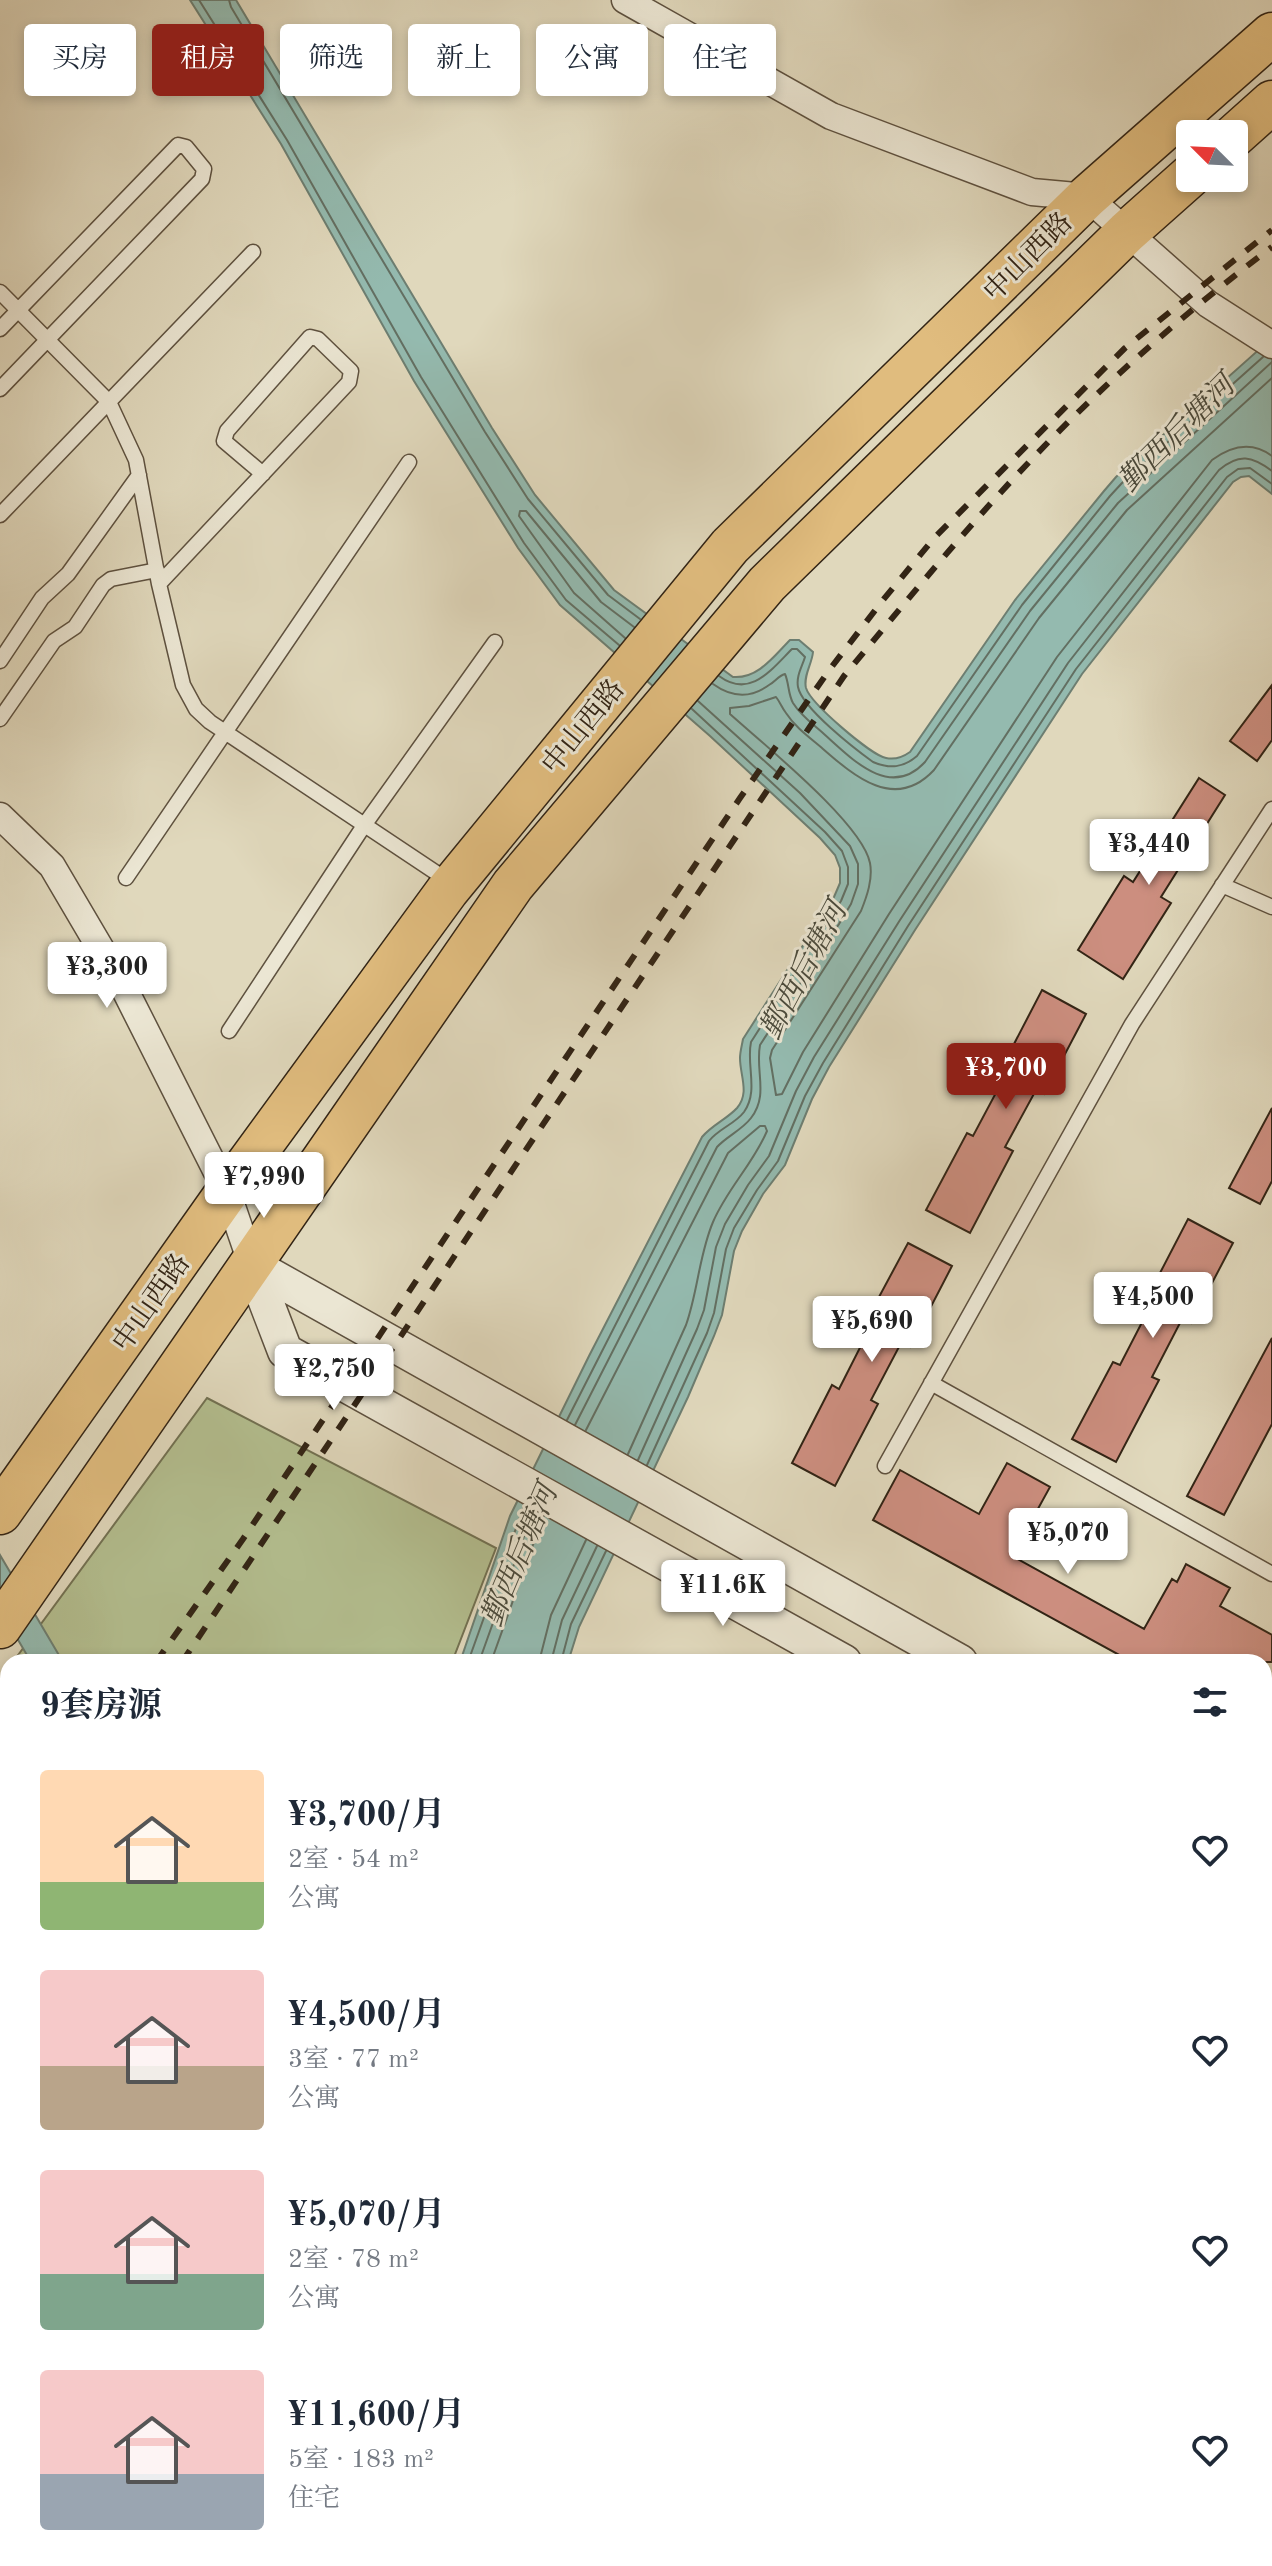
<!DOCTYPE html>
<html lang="zh">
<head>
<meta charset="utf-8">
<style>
	:root { --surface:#fff; --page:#f6f6f7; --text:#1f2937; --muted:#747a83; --accent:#8f2418 }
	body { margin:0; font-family:"Old Standard TT","Noto Serif SC",serif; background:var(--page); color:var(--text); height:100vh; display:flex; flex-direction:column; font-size:30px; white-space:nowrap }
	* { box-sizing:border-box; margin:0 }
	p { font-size:26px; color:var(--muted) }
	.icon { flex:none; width:44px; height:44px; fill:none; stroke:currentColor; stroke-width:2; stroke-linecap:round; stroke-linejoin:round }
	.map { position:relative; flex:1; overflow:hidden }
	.drawer { position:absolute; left:0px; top:1654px; width:1272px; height:912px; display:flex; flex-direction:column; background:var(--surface); border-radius:24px 24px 0 0; box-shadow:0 4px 12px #0003 }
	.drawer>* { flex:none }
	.hud { position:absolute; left:24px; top:24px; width:800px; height:72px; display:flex; gap:16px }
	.needle { width:52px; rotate:294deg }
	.fabs { position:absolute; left:1176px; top:120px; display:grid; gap:16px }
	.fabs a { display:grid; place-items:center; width:72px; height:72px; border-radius:8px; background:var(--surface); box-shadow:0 4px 12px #0003; font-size:40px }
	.price { position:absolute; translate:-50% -68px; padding:0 18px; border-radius:8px; background:#fff; color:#222; font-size:26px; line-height:52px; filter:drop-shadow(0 2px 4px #0008) }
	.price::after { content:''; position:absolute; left:50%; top:48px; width:24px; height:18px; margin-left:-12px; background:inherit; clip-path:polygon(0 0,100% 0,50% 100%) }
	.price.on { background:var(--accent); color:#fff }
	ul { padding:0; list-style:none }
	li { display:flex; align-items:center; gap:24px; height:200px; padding:0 40px }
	li span { display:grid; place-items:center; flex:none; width:224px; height:160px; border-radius:8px; color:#555 }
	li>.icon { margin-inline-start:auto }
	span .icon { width:96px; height:96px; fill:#fffc; stroke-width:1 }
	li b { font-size:34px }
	h2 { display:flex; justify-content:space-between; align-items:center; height:96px; padding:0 40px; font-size:34px }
	.chip { padding:0 28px; border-radius:8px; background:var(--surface); box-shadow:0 4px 12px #0003; font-size:28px; line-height:72px }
	.chip.on { background:var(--accent); color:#fff }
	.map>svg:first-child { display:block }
</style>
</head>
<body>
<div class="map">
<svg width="1272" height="2566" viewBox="0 0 1272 2566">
	<rect width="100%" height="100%" fill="#e0d8bc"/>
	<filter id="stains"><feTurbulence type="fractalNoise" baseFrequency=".0025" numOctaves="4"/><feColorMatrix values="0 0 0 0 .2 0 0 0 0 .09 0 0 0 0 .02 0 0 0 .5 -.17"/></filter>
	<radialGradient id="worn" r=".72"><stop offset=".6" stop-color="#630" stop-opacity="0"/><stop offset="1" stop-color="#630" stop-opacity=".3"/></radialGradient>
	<!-- green -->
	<path fill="#b3be8f" stroke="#727152" stroke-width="2" d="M207,1398L496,1548L452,1662H13Z
		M8,1669V2558H64L59,2566H0V1680Z"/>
	<!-- water -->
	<path fill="#94baaf" stroke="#6d7e71" stroke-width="2" d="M190,0H236L492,428L535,495L614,590L733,677C758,679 774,656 790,640H799L813,652C812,664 803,676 806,688C811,704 871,755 886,758C895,760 903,757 910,752L1015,600L1104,491L1116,477L1272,338V494L1249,476L1241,477L1233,482L1082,674L915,930L829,1067L812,1099L785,1165L763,1194L742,1231L734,1251L722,1315L714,1336L688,1397L579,1627L568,1662H460L510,1516L589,1356L702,1137C712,1125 727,1119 737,1108C750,1093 740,1076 740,1058C740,1052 742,1045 743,1039L834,897L840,883V868L835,855L820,838L710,736L560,605L518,548L414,381L281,144Z
		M0,1555L63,1662H31L0,1609Z
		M84,2558H189L185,2566H79Z"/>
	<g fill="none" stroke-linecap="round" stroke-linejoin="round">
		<!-- shore -->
		<path stroke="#636f62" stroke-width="2" d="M199,0L287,140L421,377L524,543L566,600L619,645
			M229,0L231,7L485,432L528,499L608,595L640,619
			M1272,378L1127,510L1039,618L934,770C895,812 854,776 822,748C809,737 795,727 786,713C782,708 780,702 776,697L749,706L730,708V714C763,744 862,823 870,863C873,879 867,896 861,911L772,1050L770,1058L776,1095L782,1094L803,1052L889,914L1057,657L1212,460C1231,446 1252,441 1272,456
			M625,638L574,593L519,516L520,511H526L601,602L634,627
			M719,676C750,699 771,670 792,649H797L805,657C802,667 796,676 798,687C802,708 855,749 873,762C890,769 903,768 917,756L1022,605L1110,496L1122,483L1263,357
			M713,684C731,697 750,699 769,685C776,681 778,676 785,674C789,683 788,694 793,703C801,716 814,725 824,734C852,759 890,800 925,762L1030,611L1118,503L1272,362
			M567,1420L709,1141C718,1129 735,1124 744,1112C759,1091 746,1065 751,1042L841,901L848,884V867L842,851L825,832L692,709
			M575,1425L717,1147C727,1136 742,1130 751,1118C769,1095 755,1071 760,1045L839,924L851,904L858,884V864L850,846L800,793L698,701
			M586,1430L728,1153L760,1126H765L767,1131C753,1164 727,1189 713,1222C699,1255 698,1291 686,1325L628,1454
			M638,1460L697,1329L704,1310L716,1247L725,1224L748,1185L769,1156L796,1091L814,1057L900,920L1068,663L1219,470C1239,453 1252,456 1272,471
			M647,1465L707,1333L714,1313L726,1249L734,1228L757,1190L778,1161L805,1096L823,1063L908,926L1076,669L1227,477L1238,469L1250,468L1272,484
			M468,1662L524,1506
			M479,1662L533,1511
			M491,1662L543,1517
			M539,1662L551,1615L586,1540
			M551,1662L562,1620L597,1546
			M561,1662L571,1624L606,1551"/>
		<!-- canal -->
		<path stroke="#94baaf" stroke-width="24" d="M592,2558L595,2566"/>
	</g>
	<!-- building -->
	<path fill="#cc8e7f" stroke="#322415" stroke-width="2" d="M1272,685V740L1257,761L1230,741Z
		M1199,778L1225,795L1161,897L1171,903L1123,979L1078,950L1124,876L1133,882Z
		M1042,990L1086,1014L1044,1094L1036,1090L1005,1147L1013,1151L970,1233L926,1210L967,1133L973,1136L1006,1074L1000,1071Z
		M1272,1108V1181L1260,1204L1229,1188Z
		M1188,1219L1233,1243L1191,1323L1182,1319L1152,1377L1159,1380L1116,1462L1072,1439L1113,1362L1120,1365L1152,1303L1146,1300Z
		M908,1243L952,1266L910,1347L901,1343L871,1400L878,1404L835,1486L792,1463L832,1385L839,1389L871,1326L865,1323Z
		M1272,1338V1424L1224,1515L1187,1496Z
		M1007,1463L1050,1487L1012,1556L1144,1629L1172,1579L1177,1582L1186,1564L1230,1588L1220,1606L1272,1635V1662H1132L873,1520L900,1470L979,1514Z"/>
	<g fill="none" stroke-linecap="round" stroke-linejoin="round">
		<defs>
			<path id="service" d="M0,292L109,402L136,460L159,584L183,685L196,709L210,722L450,882
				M0,329L178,145L186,147L204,169L202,179L0,389
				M0,515L253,252
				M159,584L349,382L351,371L318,339L310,337L227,431L224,441L263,474
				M0,661L42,598L68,574L139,475
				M0,719L54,641L75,627L103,585L111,579L157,570
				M126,878L409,462
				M1222,885L1272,907
				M229,1031L365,824L495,642
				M931,1383L1272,1574
				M885,1466L1132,1024L1272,809
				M1270,2164L1272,2165
				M1264,2227L1272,2214
				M1012,2558L1025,2566
				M1055,2566L1060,2558"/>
			<path id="minor" d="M625,0L831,116L1032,192L1087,197L1208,304L1272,345
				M0,816L52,866L125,990L227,1192L252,1265
				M1264,1867L1272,1851
				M788,2566L793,2558
				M828,2566L833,2558"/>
			<path id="tertiary" d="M252,1265L960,1662
				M252,1265L285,1351L844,1662
				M1264,1832L1272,1837
				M1264,1894L1272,1898"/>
			<path id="primary" d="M1234,136L1272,102
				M0,1513L227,1192L447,891L730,546L1087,197L1272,34
				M0,1627L513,885L767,584L1127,232L1190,176"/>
		</defs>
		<!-- service casing -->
		<use href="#service" stroke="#5e513f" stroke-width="17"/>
		<!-- minor casing -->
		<use href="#minor" stroke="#5e513f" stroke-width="29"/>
		<!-- tertiary casing -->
		<use href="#tertiary" stroke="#5e513f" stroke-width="37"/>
		<!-- primary casing -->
		<use href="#primary" stroke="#322415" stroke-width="45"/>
		<!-- service -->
		<use href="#service" stroke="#ebe6d3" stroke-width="14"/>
		<!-- minor -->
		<use href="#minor" stroke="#ebe6d3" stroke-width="26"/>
		<!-- tertiary -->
		<use href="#tertiary" stroke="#ebe6d3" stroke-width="34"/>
		<!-- primary -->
		<use href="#primary" stroke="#e0bc7e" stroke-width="42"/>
		<!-- rail -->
		<path stroke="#322415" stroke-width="6" stroke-dasharray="14 14" stroke-linecap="butt" d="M156,1662L243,1539L740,798L830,669L883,600L935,537L1125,348L1272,230
			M182,1662L844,676C905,603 965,529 1031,460C1104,383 1187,311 1272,247
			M0,1879L8,1868
			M0,1931L8,1919"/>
	</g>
	<g text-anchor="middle" stroke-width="6" stroke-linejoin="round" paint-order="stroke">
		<!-- street labels -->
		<g font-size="28" fill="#322415" stroke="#ebe6d3">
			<text transform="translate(1027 256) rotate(-45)" y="10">中山西路</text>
			<text transform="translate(582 726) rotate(-51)" y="10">中山西路</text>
			<text transform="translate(150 1302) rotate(-55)" y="10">中山西路</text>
		</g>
		<!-- water labels -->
		<g font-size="30" font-style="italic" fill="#4a4a3c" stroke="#ebe6d3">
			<text transform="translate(1176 433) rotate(-45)" y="10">鄞西后塘河</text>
			<text transform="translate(803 970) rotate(-62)" y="10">鄞西后塘河</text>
			<text transform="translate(519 1555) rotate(-67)" y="10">鄞西后塘河</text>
		</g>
	</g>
	<rect width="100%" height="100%" filter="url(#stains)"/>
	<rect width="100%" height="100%" fill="url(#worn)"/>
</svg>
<div class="fabs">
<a><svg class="needle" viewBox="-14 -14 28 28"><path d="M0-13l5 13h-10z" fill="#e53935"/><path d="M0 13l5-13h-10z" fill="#747a83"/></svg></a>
</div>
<b class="price" style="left:1149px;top:887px">¥3,440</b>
<b class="price" style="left:107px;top:1010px">¥3,300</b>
<b class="price on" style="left:1006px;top:1111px">¥3,700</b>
<b class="price" style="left:264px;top:1220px">¥7,990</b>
<b class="price" style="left:1153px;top:1340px">¥4,500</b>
<b class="price" style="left:872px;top:1364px">¥5,690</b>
<b class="price" style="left:334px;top:1412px">¥2,750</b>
<b class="price" style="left:1068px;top:1576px">¥5,070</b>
<b class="price" style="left:723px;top:1628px">¥11.6K</b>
<div class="hud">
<a class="chip">买房</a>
<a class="chip on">租房</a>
<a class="chip">筛选</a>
<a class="chip">新上</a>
<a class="chip">公寓</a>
<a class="chip">住宅</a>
</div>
<section class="drawer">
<h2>9套房源<svg class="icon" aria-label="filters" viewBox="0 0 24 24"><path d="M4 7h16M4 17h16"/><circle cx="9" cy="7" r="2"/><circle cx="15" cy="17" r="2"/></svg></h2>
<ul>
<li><span style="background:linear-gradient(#ffd9b3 70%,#8fb573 0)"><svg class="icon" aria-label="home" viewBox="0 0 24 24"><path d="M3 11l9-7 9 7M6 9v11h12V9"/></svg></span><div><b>¥3,700/月</b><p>2室 · 54 m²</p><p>公寓</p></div><svg class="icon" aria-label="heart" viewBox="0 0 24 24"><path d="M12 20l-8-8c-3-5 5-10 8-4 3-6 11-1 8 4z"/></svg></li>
<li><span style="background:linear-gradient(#f6c9c9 60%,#b9a48a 0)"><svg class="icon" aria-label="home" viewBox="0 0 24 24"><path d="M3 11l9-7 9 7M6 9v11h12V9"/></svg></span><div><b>¥4,500/月</b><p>3室 · 77 m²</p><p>公寓</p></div><svg class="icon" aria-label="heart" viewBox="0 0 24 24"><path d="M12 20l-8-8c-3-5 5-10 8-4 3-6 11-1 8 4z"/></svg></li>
<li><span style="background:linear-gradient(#f6c9c9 65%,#7fa58c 0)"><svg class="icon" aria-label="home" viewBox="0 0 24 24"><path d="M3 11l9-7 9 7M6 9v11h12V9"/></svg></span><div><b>¥5,070/月</b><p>2室 · 78 m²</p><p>公寓</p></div><svg class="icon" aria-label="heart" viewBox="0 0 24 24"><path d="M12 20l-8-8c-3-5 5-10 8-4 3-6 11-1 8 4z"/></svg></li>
<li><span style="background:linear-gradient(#f6c9c9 65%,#9aa5b1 0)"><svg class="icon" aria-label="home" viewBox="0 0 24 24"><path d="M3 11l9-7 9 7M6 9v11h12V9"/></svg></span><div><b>¥11,600/月</b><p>5室 · 183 m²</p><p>住宅</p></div><svg class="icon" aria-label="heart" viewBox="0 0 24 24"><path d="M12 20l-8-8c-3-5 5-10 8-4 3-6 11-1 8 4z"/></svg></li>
</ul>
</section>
</div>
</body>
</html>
